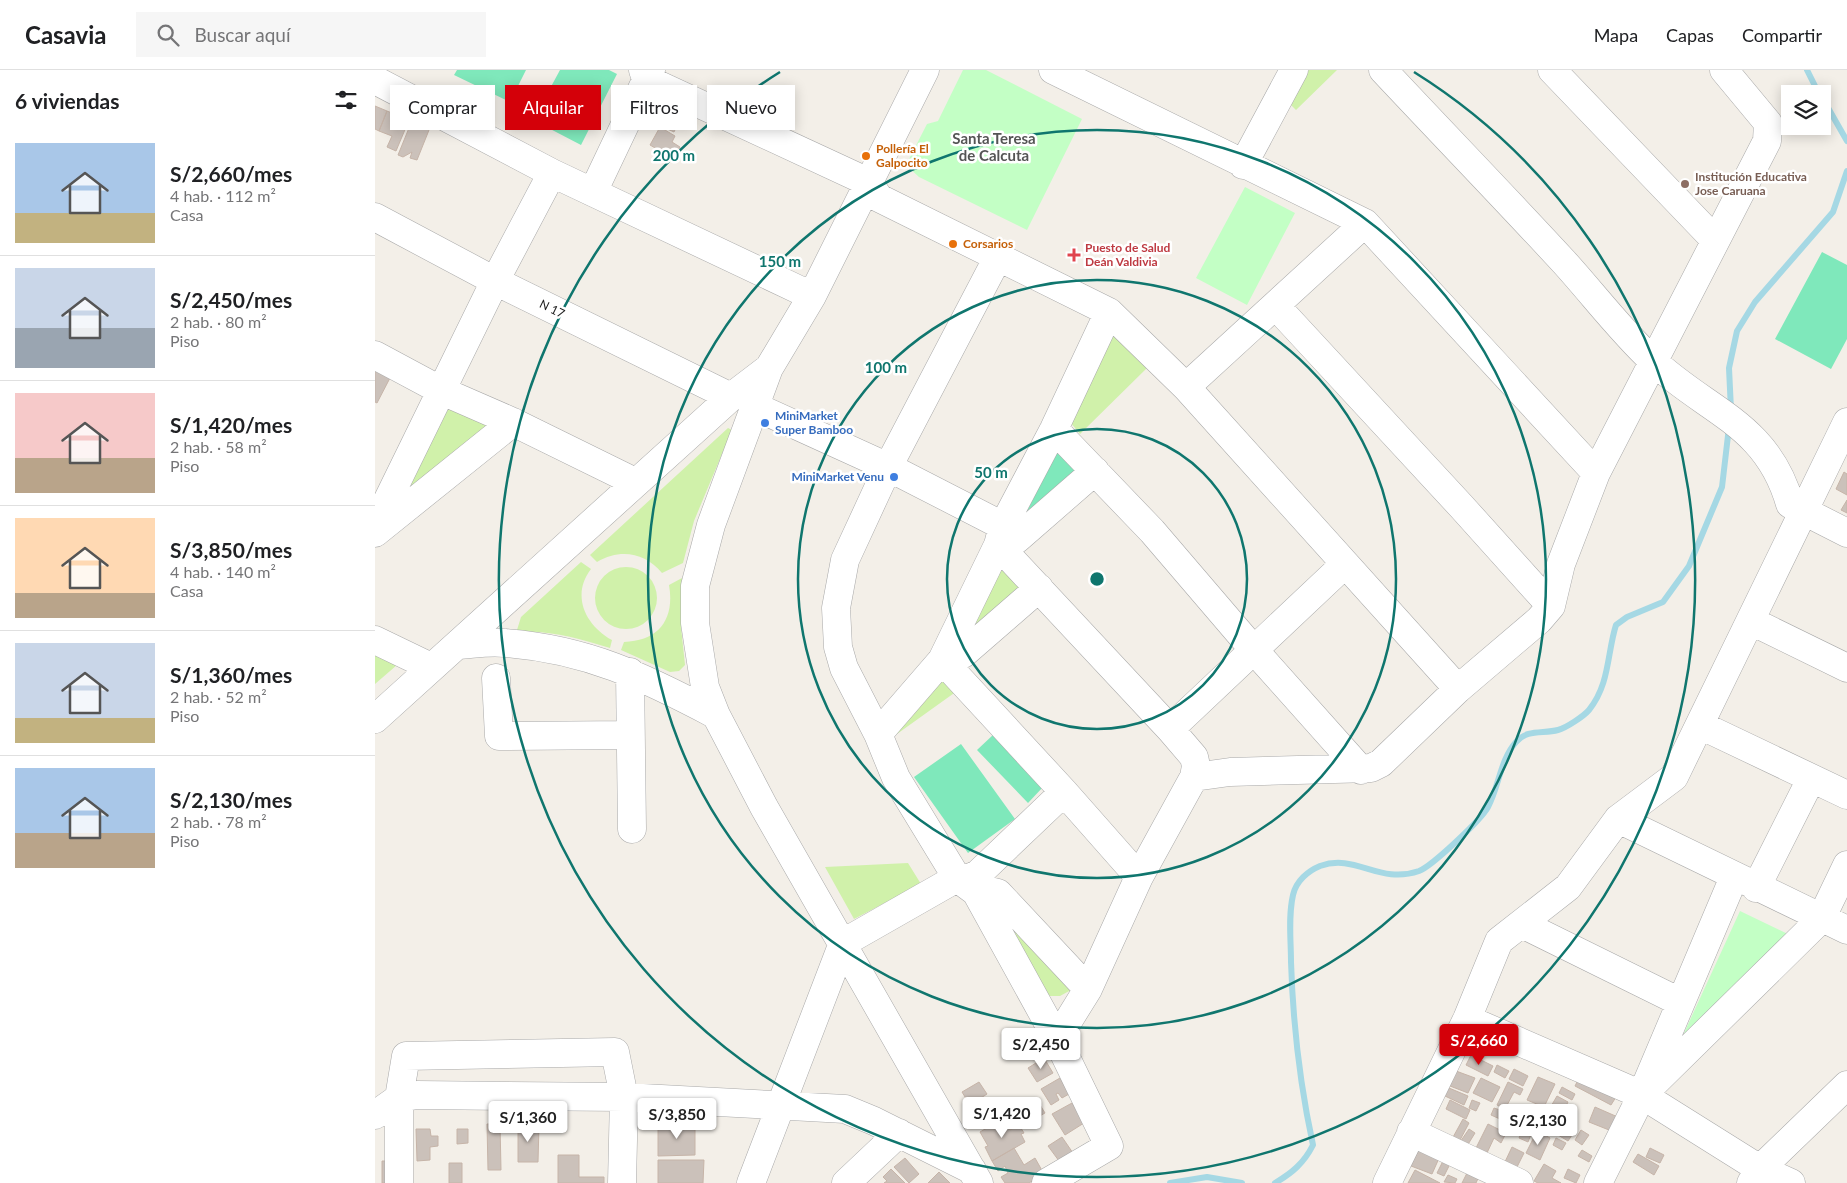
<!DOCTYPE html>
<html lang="es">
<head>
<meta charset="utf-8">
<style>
	:root { --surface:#fff; --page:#f6f6f6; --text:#202124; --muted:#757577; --line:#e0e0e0; --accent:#d40009 }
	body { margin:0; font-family:Lato,sans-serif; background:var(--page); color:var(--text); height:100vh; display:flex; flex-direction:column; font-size:19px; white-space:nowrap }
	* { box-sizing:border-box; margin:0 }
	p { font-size:16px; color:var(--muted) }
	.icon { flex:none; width:28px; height:28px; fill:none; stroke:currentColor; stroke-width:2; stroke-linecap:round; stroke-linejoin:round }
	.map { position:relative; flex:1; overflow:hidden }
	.panel { display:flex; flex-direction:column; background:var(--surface); width:375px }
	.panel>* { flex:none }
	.guide { position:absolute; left:15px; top:15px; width:475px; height:45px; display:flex; gap:10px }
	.controls { position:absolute; left:1406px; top:15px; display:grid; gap:10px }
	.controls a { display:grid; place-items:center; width:50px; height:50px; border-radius:0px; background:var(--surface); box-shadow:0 2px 12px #0003; font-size:25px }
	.price { position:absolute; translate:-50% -42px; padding:0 11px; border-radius:5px; background:#fff; color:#222; font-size:16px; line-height:32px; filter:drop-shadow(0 1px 2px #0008) }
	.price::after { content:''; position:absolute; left:50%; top:30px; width:15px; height:11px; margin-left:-8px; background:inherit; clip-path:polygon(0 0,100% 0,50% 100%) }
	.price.active { background:var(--accent); color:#fff }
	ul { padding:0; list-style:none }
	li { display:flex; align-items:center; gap:15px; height:125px; padding:0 15px }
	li+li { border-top:1px solid var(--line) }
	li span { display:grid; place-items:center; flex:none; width:140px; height:100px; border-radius:0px; color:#555 }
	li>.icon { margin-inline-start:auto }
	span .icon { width:60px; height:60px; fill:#fffc; stroke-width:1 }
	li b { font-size:21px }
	h2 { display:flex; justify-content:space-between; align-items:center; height:60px; padding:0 15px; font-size:21px }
	.pill { padding:0 18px; border-radius:0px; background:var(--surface); box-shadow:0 2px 12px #0003; font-size:18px; line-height:45px }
	.pill.active { background:var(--accent); color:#fff }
	header { display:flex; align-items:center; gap:30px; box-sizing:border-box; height:70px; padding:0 25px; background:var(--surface); border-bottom:1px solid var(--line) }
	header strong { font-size:24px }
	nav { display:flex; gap:28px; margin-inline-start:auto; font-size:18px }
	.search { width:350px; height:45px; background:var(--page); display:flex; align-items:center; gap:12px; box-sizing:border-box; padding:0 18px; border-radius:0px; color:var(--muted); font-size:19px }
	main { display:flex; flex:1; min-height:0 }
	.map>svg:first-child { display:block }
</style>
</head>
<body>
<header>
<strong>Casavia</strong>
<div class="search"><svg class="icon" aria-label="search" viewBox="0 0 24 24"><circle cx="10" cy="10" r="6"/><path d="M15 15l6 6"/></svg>Buscar aquí</div>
<nav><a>Mapa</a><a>Capas</a><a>Compartir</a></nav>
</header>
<main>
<section class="panel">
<h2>6 viviendas<svg class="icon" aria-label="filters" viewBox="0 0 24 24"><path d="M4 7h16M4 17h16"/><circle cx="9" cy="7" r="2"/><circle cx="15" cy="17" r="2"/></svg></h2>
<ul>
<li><span style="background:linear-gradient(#a9c7e8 70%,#c2b280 0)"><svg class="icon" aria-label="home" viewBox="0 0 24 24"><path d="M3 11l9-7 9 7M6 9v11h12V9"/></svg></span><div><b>S/2,660/mes</b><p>4 hab. · 112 m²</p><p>Casa</p></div></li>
<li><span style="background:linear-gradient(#c9d6e8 60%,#9aa5b1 0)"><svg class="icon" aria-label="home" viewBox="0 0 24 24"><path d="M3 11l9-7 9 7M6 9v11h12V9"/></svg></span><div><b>S/2,450/mes</b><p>2 hab. · 80 m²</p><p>Piso</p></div></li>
<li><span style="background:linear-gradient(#f6c9c9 65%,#b9a48a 0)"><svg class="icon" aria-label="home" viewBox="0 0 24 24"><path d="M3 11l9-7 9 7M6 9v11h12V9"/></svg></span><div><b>S/1,420/mes</b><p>2 hab. · 58 m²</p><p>Piso</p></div></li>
<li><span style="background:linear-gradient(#ffd9b3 75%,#b9a48a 0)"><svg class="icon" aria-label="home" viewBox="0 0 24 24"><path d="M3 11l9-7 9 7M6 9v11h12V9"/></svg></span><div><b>S/3,850/mes</b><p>4 hab. · 140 m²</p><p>Casa</p></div></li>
<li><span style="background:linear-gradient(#c9d6e8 75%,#c2b280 0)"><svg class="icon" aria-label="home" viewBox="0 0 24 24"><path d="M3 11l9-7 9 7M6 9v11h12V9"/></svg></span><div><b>S/1,360/mes</b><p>2 hab. · 52 m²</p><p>Piso</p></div></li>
<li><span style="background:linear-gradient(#a9c7e8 65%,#b9a48a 0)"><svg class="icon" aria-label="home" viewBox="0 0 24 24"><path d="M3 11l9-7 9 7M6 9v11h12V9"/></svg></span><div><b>S/2,130/mes</b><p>2 hab. · 78 m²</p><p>Piso</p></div></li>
</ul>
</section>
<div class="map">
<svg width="1472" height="1113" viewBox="0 0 1472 1113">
	<rect width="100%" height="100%" fill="#f3efe8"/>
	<!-- grass -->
	<path fill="#d0f1aa" d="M934,0H962L921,40L914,33Z
		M739,263L772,298L705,364L695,352Z
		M74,337L116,355L29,423Z
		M353,358L357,360L319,451L308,493L287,503C270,483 246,478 222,492L215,485Z
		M206,492L216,499C196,525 210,555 237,570L235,578C205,569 176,560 145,562L142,560L146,547Z
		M626,495L646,516L591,566Z
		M220 528a31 31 0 1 1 62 0a31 31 0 1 1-62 0Z
		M307,508L306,557L310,595L304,601L295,602L246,580L249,572C284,571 300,549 294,515Z
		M0,584L22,595L0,614Z
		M566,606L582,621L522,664L518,661Z
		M533,793L546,814L479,849L450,797Z
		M616,830L696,920L685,926H675L670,922Z"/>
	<!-- park -->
	<path fill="#c3ffc5" d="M588,0H611L707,49L652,160L544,107L531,95L552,54L563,51Z
		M870,117L920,143L872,235L821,208Z
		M1365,841L1417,866L1299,985Z"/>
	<!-- pitch -->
	<path fill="#7fe8bb" d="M82,0H151L135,32L79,5Z
		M185,0H234L242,4L206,75L158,50Z
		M1447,182L1472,195V269L1456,299L1400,269Z
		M681,379L704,401L647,452Z
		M619,664L668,717L653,733L602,680Z
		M586,674L640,749L593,783L539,707Z"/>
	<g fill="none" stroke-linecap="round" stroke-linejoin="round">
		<!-- stream -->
		<path stroke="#a5d8e4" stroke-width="6" d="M1432,0L1444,24
			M1448,29L1472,71
			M1356,340L1354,298L1362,261L1380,232L1458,142L1472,101
			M795,1113L832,1107L867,1113
			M900,1113C917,1103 929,1093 938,1075C925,1015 918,954 916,892C916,870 913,847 918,825C921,811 933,801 945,796C981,783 1004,815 1044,801C1057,796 1106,750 1113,737C1124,717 1125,690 1141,672C1152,659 1168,664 1183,660C1191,658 1209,646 1214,640C1235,614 1232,583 1241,555L1252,547L1288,532L1314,496L1347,417L1354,357"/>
	</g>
	<!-- building -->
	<path fill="#cbc1ba" stroke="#c6b4a8" d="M0,36L12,41L4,61L0,59Z
		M286,38L306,47L299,62L279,53Z
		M12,41L34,50L21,81L12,77L17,66L4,61Z
		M36,53L54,60L42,90L35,88L37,82L28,87L23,85Z
		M285,57L300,66L297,72L305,77L299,89L275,75Z
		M0,298L16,306L2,333L0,332Z
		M1469,402L1472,404V425L1461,419Z
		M1472,430V443L1466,440Z
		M1096,985L1118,996L1113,1006L1091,995Z
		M669,988L678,1003L662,1012L653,998Z
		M1122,995L1134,1001L1130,1008L1119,1002Z
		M1139,999L1153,1006L1148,1016L1134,1009Z
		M1081,1001L1100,1008L1093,1023L1075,1016Z
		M1163,1007L1180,1014L1169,1037L1152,1030Z
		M685,1008L694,1024L687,1028L683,1023L681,1024L684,1030L676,1035L666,1019Z
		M1106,1008L1125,1017L1117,1032L1098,1023Z
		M1204,1008L1241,1027L1236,1035L1200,1016Z
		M604,1012L612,1024L595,1035L587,1022Z
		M1133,1012L1148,1019L1145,1025L1139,1022L1130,1039L1122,1035Z
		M1187,1017L1200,1024L1197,1030L1184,1023Z
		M1074,1018L1093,1026L1089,1035L1070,1026Z
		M1182,1026L1193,1032L1187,1044L1175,1038Z
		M662,1030L670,1043L647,1056L642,1048L653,1042L650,1036Z
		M1075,1030L1095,1040L1091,1049L1071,1039Z
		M1097,1030L1105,1033L1101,1041L1094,1038Z
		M697,1033L709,1053L690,1065L677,1044Z
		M1161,1035L1169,1038L1167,1043L1159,1040Z
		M1220,1037L1245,1048L1239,1062L1214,1052Z
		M1119,1038L1128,1041L1125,1049L1116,1045Z
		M1154,1042L1159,1044L1155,1051L1151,1049Z
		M1172,1046L1188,1054L1182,1064L1167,1056Z
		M1088,1049L1094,1053L1084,1072L1077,1069Z
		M624,1051L626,1054L630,1052L635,1060L644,1055L649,1063L646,1064L650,1072L617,1091L610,1077L613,1076L605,1062Z
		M112,1054H125L126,1100H113Z
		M320,1054V1085L283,1086V1055Z
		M1113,1054L1131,1063L1126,1073L1119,1068L1111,1085L1100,1080Z
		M1150,1054L1159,1057L1153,1072L1144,1068Z
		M143,1055H164L163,1092H143Z
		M1188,1056L1199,1062L1193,1071L1183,1065Z
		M41,1059H55L56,1066H63V1076L55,1077V1090L42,1091Z
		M82,1059H93V1073L82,1074Z
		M1094,1059L1100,1063L1092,1076L1085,1072Z
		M1206,1060L1214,1065L1207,1075L1200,1070Z
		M1162,1061L1175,1068L1165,1090L1151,1083Z
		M687,1067L700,1086L687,1095L673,1076Z
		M1181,1068L1191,1073L1187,1080L1178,1075Z
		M1045,1077L1065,1086L1057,1104L1036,1096Z
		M1137,1077L1149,1083L1141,1099L1129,1094Z
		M639,1078L649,1095L660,1088L669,1104L654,1113H630L626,1107L633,1103L630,1096L623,1101L617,1091Z
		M1275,1078L1289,1085L1285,1093L1271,1087Z
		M1207,1080L1217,1086L1214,1092L1203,1086Z
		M1263,1084L1284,1096L1279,1105L1258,1092Z
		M183,1085H204V1107H229V1113H183Z
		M1070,1087L1077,1090L1069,1106L1062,1103Z
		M530,1088L544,1104L534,1113L519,1097Z
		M283,1090H329L328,1113H283Z
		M7,1091H17L16,1113H7Z
		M74,1093H87V1113H74Z
		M1169,1094L1181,1101L1177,1108L1186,1113H1163L1159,1111Z
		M516,1099L530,1113H509L512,1111L508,1107Z
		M1094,1099L1105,1104L1101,1113H1087Z
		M1193,1099L1205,1105L1201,1113L1189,1108Z
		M1040,1100L1065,1113H1033Z
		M564,1102L575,1113H553Z
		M1073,1105L1082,1109L1080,1113L1069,1112Z"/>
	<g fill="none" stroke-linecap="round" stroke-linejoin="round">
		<defs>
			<path id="minor" d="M268,0L271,9L493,112L504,128L734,242L811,317L1083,619
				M678,0L990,153L1221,403
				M1008,0C1068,64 1129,127 1189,192C1218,224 1246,261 1277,290C1332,342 1392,353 1415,434L1472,463
				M1177,0L1339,169
				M0,10L177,103L437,226
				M868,95L919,0
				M218,122L276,0
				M0,147L120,211L356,327
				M623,187L513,397L470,490L461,538L463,577L469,598L503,664L521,708L582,808L601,822L682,969L734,1076L671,1113
				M901,236L1086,436L1176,536
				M0,285L67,321L138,352L260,412
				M394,298L336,455L320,516V553L330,617L341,645L389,737L604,1113
				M811,317L990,153
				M381,337L513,397L628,456
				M679,359L777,461L878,579L986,700
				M0,456L120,211L177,103
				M0,463L138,352
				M664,518L588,584L567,590L689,722L764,807
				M1376,551L1472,598
				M0,570L56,597
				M84,575C99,574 115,571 130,573C212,579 269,607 341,645
				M255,602L257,759
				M121,608L124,666L255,665
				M0,649L356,327L394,298L437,226L550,0
				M1325,655L1472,725
				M795,659L969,495
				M503,664L567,590L623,475L628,456L679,359L734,242
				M819,707L855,702L996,698L1006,693L1083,619L1164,550L1176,536L1186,494L1221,403L1392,71L1393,53L1349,0
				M1243,749L1472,860
				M1381,818L1436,709
				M601,822L607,819L623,823L713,919
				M1147,854L1305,932
				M1092,949L1267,1025L1385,1099L1416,1113
				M682,969L713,919L764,807L819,707L821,696L819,687L795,659L623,475L642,469L720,401
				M1271,1015L1359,807
				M0,1045L24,1028L42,1025L249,1027L470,1039L499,1051L597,1100
				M1036,1062L1144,1113
				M24,1113V1028L31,986L240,982L249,1027L247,1113
				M376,1113L468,873L582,808H594L603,804L689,722
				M471,1113L524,1063
				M1012,1113L1092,949L1124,871L1193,817L1243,749L1299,707L1472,352
				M1223,1113L1267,1025L1446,849L1472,795
				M1376,1113L1385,1099L1472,1015"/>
		</defs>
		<!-- minor casing -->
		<use href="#minor" stroke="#a9a9a9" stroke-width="29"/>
		<!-- minor -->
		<use href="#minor" stroke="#fff" stroke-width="28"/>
	</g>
	<!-- distance rings -->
	<g fill="none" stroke="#0f766e" stroke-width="2.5">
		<circle cx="722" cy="509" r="150"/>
		<circle cx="722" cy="509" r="299"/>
		<circle cx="722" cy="509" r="449"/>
		<path d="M1039 2A598 598 0 1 1 405 2"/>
	</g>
	<!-- markers -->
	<g fill="#e8710a" stroke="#fff" stroke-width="2">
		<circle cx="491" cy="86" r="5"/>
		<circle cx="578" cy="174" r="5"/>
	</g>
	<circle fill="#8d6e63" stroke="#fff" stroke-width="2" cx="1310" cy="114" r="5"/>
	<path fill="#e0444e" stroke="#fff" stroke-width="2" d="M696.5 177.5h5v5h5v5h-5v5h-5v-5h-5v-5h5z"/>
	<g fill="#3f7fe0" stroke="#fff" stroke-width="2">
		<circle cx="390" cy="353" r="5"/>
		<circle cx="519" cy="407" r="5"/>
	</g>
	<g text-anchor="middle" stroke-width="5" stroke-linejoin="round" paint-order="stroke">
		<!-- food labels -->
		<g font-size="12" font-weight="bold" fill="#c56008" stroke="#fff" text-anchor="start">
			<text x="501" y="83">Pollería El<tspan x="501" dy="14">Galpocito</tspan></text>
			<text x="588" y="178">Corsarios</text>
		</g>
		<!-- education labels -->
		<g font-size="12" font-weight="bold" fill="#785e54" stroke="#fff" text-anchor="start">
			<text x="1320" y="111">Institución Educativa<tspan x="1320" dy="14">Jose Caruana</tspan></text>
		</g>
		<!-- health labels -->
		<g font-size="12" font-weight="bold" fill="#be3a42" stroke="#fff" text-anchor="start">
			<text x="710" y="182">Puesto de Salud<tspan x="710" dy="14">Deán Valdivia</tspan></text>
		</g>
		<!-- street labels -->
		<g font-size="12" fill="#222" stroke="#fff">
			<text transform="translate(177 239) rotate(26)" y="4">N 17</text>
		</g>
		<!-- shop labels -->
		<g font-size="12" font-weight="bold" fill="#366cbe" stroke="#fff" text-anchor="start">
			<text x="400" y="350">MiniMarket<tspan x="400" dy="14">Super Bamboo</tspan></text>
			<text x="509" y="411" text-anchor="end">MiniMarket Venu</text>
		</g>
		<!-- quarter labels -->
		<g font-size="15" font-weight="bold" fill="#555" stroke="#fff">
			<text x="619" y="74">Santa Teresa<tspan x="619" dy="17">de Calcuta</tspan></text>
		</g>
	</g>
	<circle cx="722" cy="509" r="8" fill="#0f766e" stroke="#fff" stroke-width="2.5"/>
	<g font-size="15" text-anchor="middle" font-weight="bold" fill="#0f766e" stroke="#fff" stroke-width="5" stroke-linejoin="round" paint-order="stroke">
		<text x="299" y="91">200 m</text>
		<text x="405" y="197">150 m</text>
		<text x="511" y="303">100 m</text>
		<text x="616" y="408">50 m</text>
	</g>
</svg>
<div class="controls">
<a><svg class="icon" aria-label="layers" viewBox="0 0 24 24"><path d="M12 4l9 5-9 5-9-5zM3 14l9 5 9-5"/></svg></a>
</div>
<b class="price active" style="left:1104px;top:996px">S/2,660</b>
<b class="price" style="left:666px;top:1000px">S/2,450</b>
<b class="price" style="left:627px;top:1069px">S/1,420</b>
<b class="price" style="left:302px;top:1070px">S/3,850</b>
<b class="price" style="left:153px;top:1073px">S/1,360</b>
<b class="price" style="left:1163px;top:1076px">S/2,130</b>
<div class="guide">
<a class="pill">Comprar</a>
<a class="pill active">Alquilar</a>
<a class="pill">Filtros</a>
<a class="pill">Nuevo</a>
</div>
</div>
</main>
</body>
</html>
